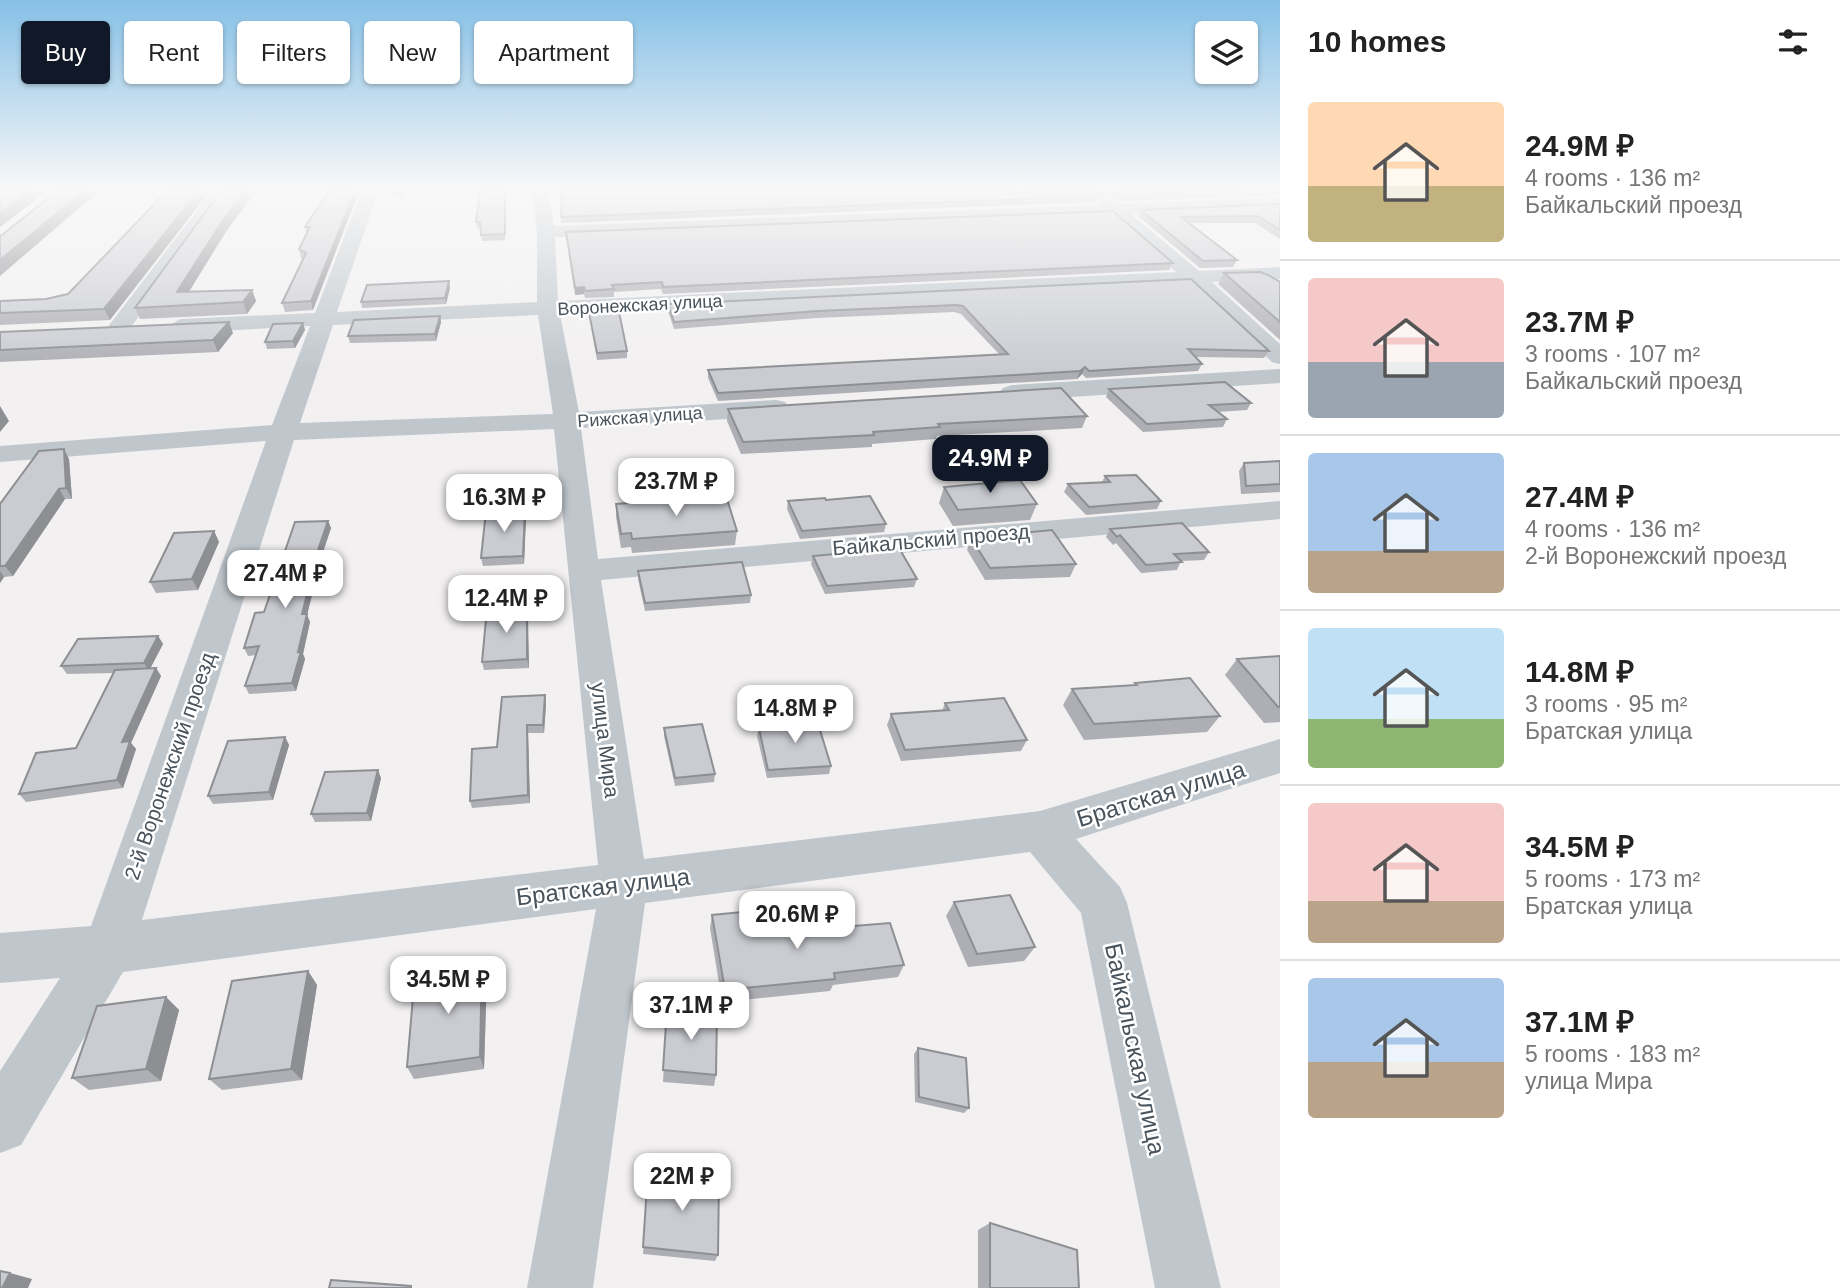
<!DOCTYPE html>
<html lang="en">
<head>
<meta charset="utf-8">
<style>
	:root { --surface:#fff; --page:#f6f6f6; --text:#222; --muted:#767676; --line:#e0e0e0; --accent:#111827 }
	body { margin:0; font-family:Helvetica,sans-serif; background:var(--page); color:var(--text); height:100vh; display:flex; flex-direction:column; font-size:26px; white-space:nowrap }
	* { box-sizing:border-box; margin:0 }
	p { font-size:23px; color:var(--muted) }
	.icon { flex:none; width:38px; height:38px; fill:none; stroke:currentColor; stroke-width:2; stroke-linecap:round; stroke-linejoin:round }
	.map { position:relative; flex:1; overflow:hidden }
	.panel { display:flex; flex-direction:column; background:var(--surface); width:560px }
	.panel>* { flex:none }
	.hud { position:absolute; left:21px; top:21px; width:665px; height:63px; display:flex; gap:14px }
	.controls { position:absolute; left:1195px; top:21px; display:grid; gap:14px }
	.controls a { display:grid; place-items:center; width:63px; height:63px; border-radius:7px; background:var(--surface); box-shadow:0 2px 5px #0004; font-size:35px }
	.price { position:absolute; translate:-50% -60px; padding:0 16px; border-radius:14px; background:#fff; color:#222; font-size:23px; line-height:46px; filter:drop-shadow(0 2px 4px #0008) }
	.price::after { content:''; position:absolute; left:50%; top:42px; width:21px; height:16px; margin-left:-10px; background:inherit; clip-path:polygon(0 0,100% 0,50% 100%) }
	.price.selected { background:var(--accent); color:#fff }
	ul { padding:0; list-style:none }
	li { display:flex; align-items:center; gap:21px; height:175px; padding:0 28px }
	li+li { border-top:2px solid var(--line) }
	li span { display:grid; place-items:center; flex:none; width:196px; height:140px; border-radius:7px; color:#555 }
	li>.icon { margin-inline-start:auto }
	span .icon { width:84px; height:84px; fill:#fffc; stroke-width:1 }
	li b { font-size:30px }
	h2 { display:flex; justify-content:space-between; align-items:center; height:84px; padding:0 28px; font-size:30px }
	.chip { padding:0 24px; border-radius:7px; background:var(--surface); box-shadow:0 2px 5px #0004; font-size:24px; line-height:63px }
	.chip.selected { background:var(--accent); color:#fff }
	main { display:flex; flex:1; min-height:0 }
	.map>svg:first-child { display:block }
</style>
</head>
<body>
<main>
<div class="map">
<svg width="1280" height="1288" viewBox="0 0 1280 1288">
	<rect width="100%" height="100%" fill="#f2f0f0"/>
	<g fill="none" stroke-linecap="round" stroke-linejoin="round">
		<!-- street -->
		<path fill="#bfc7cd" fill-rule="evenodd" d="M212,191H228L126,334H110L107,329L110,324Z
			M362,191H378L337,312L537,302V232L532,191H548L554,226L1100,205V198L1106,197L1119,204L1280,198V208L1131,214L1199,271L1280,267V279L1212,282L1280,344V364L1272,362L1189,283L560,314L579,412L776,400L785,402L789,408L785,414L776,416L581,428L598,559L1280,501V519L601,580L644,859L1040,811L1280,739V773L1076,839L1120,887L1127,903L1221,1288H1155L1081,913L1030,852L645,903L593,1288H527L596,909L123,972L21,1145L0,1153V1071L60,978L0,983V933L91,926L266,441L0,462V446L272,425L310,326L180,333L169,326L180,319L315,313ZM1111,215L1176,272L558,301L555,237ZM538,315L553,414L300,423L333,325ZM554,429L598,865L142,920L294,440Z
			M1280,369V383L1012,401L1003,398L999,393L1003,388L1012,385Z"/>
	</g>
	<!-- wall -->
	<path fill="#aeafb5" d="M167,191L110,320L0,325V301L46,299L68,294Z
		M221,191H256L227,230L189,292L252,290L256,301L247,314L140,319L135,308Z
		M326,191H359L313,310L285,312L282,303L303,259L301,258L299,249L307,235L305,227L328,191Z
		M385,191H406L403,199Z
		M506,191L505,240L482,241L481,228H477L476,222Z
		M560,191H1280V195L1120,201L1106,194L1100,196L1097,202L561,223L562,200H560Z
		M1280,204V239L1255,223H1189L1237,260L1233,267L1200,268L1138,216L1141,210Z
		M566,232L1173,263L1169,270L663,294L661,289L614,292V297L585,298L584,294L575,295Z
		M1224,273L1280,282V340L1218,284Z
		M1191,279L1269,351L1264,358L1196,357L1202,364L1198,371L1086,378L1082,374L1077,379L718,401L708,378V370L999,354L961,314L954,312L817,318L674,329L668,311V304Z
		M450,288L446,304L362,308L361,302Z
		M588,308L627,351V358L597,360Z
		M440,316L441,322L436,341L350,343L348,336Z
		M303,323L305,330L295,348L267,349L265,342Z
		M0,332L233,333L218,352L0,362Z
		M1109,389L1251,403L1247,410L1218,412L1227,419L1223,427L1143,432L1106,397Z
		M728,409L1087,416L1082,428L937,436L936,439L872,444V447L741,454L727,421Z
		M69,459L72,499H65L13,576L4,577L0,583V504Z
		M1280,461V492L1241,494L1239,471L1244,463Z
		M1105,476L1161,501L1157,509L1086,515L1064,492L1068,484L1102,482Z
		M944,487L1037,504L1030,520L953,526L939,503Z
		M826,500L886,524L884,532L800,539L787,509L788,501Z
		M616,504L737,531L735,545L632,553L631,547L621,548L616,517Z
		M525,509L526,517L524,564L483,566L481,558Z
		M328,521L331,528L322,555L307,615L310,622L303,654L305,659L296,691L249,694L245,686L256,655L248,656L244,648L264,612Z
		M1110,529L1209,552L1204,560L1181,561L1177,570L1141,573L1116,543L1113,545L1106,537Z
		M214,531L219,542L198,590L156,593L150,582Z
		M971,538L1076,564L1070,577L985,580L967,550Z
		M813,556L917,579L914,587L825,594L811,564Z
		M638,571L751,595L750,603L645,611L638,579Z
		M527,606L529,668L484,670L482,662Z
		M158,636L163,644L150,668H156L161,676L131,743L136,749L123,788L26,802L19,794L76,748L114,673L67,674L61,666Z
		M1280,656V722L1264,723L1225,675L1237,659Z
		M1135,683L1220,716L1207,732L1084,740L1063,705L1072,689L1133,686Z
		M545,695L546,704L544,733H528L530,803L472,808L470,801Z
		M945,703L1027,740L1021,751L901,761L887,725L891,714L942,711Z
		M784,719L831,766L829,774L767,778L757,736L759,728L782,726Z
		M664,728L715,774L714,782L675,786L664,736Z
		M285,737L289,745L273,800L213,804L208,796Z
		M381,778L371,821L315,822L311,814Z
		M954,902L1035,947L1024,961L968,967L946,916Z
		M712,915L768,933L904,965L898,977L833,985L830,991L722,1002L710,928Z
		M308,971L317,985L302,1080L222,1090L209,1079Z
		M487,972L484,1069L414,1079L407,1067L435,995Z
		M166,997L179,1010L161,1081L89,1090L72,1078Z
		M667,1008L716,1075L714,1086L663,1082Z
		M918,1048L969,1108L964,1113L915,1102L914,1054Z
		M648,1171L718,1255L715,1261L643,1254Z
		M990,1223L1079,1288H978V1230Z"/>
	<!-- shaded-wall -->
	<path fill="#8d8f93" d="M30,191H47L0,227V213Z
		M84,191H99L0,276V260Z
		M199,191H210L110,320L104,309Z
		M246,191H256L227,230L181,304L177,292L223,220Z
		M355,191H359L313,310L311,301Z
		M402,191H406L403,199Z
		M1100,191H1107L1106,194L1098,196Z
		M449,281L450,288L446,304L445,298Z
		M584,287V294L575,295V288Z
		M252,290L256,301L247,314L243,302Z
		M440,316L441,322L436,341L435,334Z
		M229,322L233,333L218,352L213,340Z
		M303,323L305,330L295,348L293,341Z
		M1085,367L1082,374L1077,379L1080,371Z
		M0,406L9,421L0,432Z
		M64,449L69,459L72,499L66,488Z
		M59,489L65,499L13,576L5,566Z
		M525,509L526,517L524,564L523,556Z
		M328,521L331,528L322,555L307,615L310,622L303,654L305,659L296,691L292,683L298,652L302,614L319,547Z
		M214,531L219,542L198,590L192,579Z
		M0,571L4,577L0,583Z
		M527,606L528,614L529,668L527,659Z
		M158,636L163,644L149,671L144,663Z
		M156,668L161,676L131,743L136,749L123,788L117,780L122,742Z
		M545,695L546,704L544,733L543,725Z
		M527,725L528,733L530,803L528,795Z
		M285,737L289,745L273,800L269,792Z
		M378,770L381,778L371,821L367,813Z
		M482,958L487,972L484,1069L480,1057Z
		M308,971L317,985L302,1080L291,1069Z
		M166,997L179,1010L161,1081L146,1069Z
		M10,1273L32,1279L28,1288H2Z"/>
	<!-- building -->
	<path fill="#caccd2" stroke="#8d8f93" stroke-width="2" d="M2,191H30L0,213V192Z
		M57,191H84L0,260V235H2Z
		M167,191H199L104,309L0,313V301L46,299L68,294Z
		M221,191H246L223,220L177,292L252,290L243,302L135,308Z
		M329,191H355L311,301L282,303L306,253L299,249L310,227H305Z
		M480,191H505V234L481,235L480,222H476Z
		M560,191H1100V196L561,217L562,194H560Z
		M1113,191H1243L1122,195Z
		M1280,204V230L1258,216L1181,217L1237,260L1203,261L1141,210Z
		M1113,211L1173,263L663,287L662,282L612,285L614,289L585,291L584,287L575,288L566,232Z
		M1260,272L1268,275L1280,282V322L1224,273Z
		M1191,279L1269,351L1188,349L1202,364L1089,371L1085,367L1080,371L718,393L708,370L1008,354L963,306L956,305L818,311L674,322L668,304Z
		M449,281L445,298L361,302L367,285Z
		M618,307L627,351L597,353L588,308Z
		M440,316L435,334L348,336L354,320Z
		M229,322L213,340L0,350V332Z
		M303,323L293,341L265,342L273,324Z
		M1225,382L1251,403L1209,405L1227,419L1147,424L1109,389Z
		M1061,388L1087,416L938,424L940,427L873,432L874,435L743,442L728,409Z
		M64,449L66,488L59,489L5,566H0V504L39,451Z
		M1280,461V484L1246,486L1244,463Z
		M1136,475L1161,501L1089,507L1068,484L1110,482L1105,476Z
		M1020,480L1037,504L958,510L944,487Z
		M726,496L737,531L632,539L631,533L621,534L616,504Z
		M870,496L886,524L802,531L788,501L825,498L826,500Z
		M525,509L523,556L481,558L486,511Z
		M328,521L319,547L302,614H307L298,652L301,651L292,683L245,686L259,646L244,648L255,613L264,612L295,522Z
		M1182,523L1209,552L1174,554L1182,562L1146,565L1120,535L1117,537L1110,529Z
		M1052,530L1076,564L990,568L971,538Z
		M214,531L192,579L150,582L174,533Z
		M899,548L917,579L827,586L813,556Z
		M742,562L751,595L645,603L638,571Z
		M527,606V659L482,662L487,609Z
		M158,636L144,663L61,666L78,639Z
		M1280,656V707H1278L1237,659Z
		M156,668L122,742L130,741L117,780L19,794L36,753L76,748L115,670Z
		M1190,678L1220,716L1094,724L1072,689L1137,685L1135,683Z
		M545,695L543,725H527L528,795L470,801L472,749L497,747L502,697Z
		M1004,698L1027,740L905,750L891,714L949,710L945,703Z
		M816,717L831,766L768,770L759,728L785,726L784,719Z
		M702,724L715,774L675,778L664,728Z
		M285,737L269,792L208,796L228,741Z
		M378,770L367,813L311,814L325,772Z
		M1010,895L1035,947L977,954L954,902Z
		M763,910L768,933L890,923L904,965L834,973L835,979L725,990L712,915Z
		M482,958L480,1057L407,1067L413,997L435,995L437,963Z
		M308,971L291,1069L209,1079L232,981Z
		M166,997L146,1069L72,1078L97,1006Z
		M667,1008L717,1012L716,1075L663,1070Z
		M918,1048L966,1058L969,1108L919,1097Z
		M648,1171L719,1178L718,1255L643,1247Z
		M990,1223L1077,1250L1079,1288H990Z
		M0,1271L10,1273L2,1288H0Z
		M331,1280L411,1286V1288H329Z"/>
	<!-- sky -->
	<linearGradient id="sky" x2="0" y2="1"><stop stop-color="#86c0e6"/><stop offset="0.51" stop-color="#f9f8f8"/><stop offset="1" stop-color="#f9f8f8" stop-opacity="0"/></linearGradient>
	<rect width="1280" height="371" fill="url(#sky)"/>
	<g text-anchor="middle" stroke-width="5" stroke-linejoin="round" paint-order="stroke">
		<!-- far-street labels -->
		<g font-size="18" fill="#49535c" stroke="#fff">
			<text transform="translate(640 305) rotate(-3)" y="6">Воронежская улица</text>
			<text transform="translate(640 417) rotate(-4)" y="6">Рижская улица</text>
		</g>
		<!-- street labels -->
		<g font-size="21" fill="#49535c" stroke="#fff">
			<text transform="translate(931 540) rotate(-5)" y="7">Байкальский проезд</text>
			<text transform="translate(605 740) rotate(83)" y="7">улица Мира</text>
			<text transform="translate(170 766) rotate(-71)" y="7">2-й Воронежский проезд</text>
		</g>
		<!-- near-street labels -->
		<g font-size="24" fill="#49535c" stroke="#fff">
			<text transform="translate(1161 794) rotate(-17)" y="8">Братская улица</text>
			<text transform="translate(603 887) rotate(-7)" y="8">Братская улица</text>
			<text transform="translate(1135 1049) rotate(78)" y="8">Байкальская улица</text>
		</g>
	</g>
</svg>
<div class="controls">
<a><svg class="icon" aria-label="layers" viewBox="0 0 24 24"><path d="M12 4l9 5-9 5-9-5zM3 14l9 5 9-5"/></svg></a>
</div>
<b class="price selected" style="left:990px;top:495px">24.9M ₽</b>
<b class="price" style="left:676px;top:518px">23.7M ₽</b>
<b class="price" style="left:504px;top:534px">16.3M ₽</b>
<b class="price" style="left:285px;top:610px">27.4M ₽</b>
<b class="price" style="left:506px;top:635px">12.4M ₽</b>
<b class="price" style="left:795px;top:745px">14.8M ₽</b>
<b class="price" style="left:797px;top:951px">20.6M ₽</b>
<b class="price" style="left:448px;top:1016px">34.5M ₽</b>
<b class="price" style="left:691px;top:1042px">37.1M ₽</b>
<b class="price" style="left:682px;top:1213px">22M ₽</b>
<div class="hud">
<a class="chip selected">Buy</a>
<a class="chip">Rent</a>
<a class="chip">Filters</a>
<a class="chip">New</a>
<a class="chip">Apartment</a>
</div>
</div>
<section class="panel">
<h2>10 homes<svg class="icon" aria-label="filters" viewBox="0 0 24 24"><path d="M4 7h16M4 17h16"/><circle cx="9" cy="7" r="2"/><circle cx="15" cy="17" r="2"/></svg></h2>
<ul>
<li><span style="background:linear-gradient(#ffd9b3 60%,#c2b280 0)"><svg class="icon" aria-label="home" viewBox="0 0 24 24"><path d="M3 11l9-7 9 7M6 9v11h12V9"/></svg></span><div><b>24.9M ₽</b><p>4 rooms · 136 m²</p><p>Байкальский проезд</p></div></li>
<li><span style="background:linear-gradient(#f6c9c9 60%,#9aa5b1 0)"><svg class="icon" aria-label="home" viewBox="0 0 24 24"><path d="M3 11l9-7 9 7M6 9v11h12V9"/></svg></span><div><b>23.7M ₽</b><p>3 rooms · 107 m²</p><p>Байкальский проезд</p></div></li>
<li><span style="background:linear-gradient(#a9c7e8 70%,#b9a48a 0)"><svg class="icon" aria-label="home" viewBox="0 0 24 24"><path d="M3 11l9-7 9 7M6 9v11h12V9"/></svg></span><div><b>27.4M ₽</b><p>4 rooms · 136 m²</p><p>2-й Воронежский проезд</p></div></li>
<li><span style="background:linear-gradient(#bfe0f5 65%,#8fb573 0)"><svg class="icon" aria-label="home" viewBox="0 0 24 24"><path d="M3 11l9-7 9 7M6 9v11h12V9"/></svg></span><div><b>14.8M ₽</b><p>3 rooms · 95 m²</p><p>Братская улица</p></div></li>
<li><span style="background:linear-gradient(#f6c9c9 70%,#b9a48a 0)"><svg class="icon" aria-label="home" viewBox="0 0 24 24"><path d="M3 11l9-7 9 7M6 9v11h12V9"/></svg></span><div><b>34.5M ₽</b><p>5 rooms · 173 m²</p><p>Братская улица</p></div></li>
<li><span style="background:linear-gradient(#a9c7e8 60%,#b9a48a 0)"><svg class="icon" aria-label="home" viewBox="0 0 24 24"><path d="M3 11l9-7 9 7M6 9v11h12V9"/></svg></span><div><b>37.1M ₽</b><p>5 rooms · 183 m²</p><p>улица Мира</p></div></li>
</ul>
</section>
</main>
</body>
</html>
